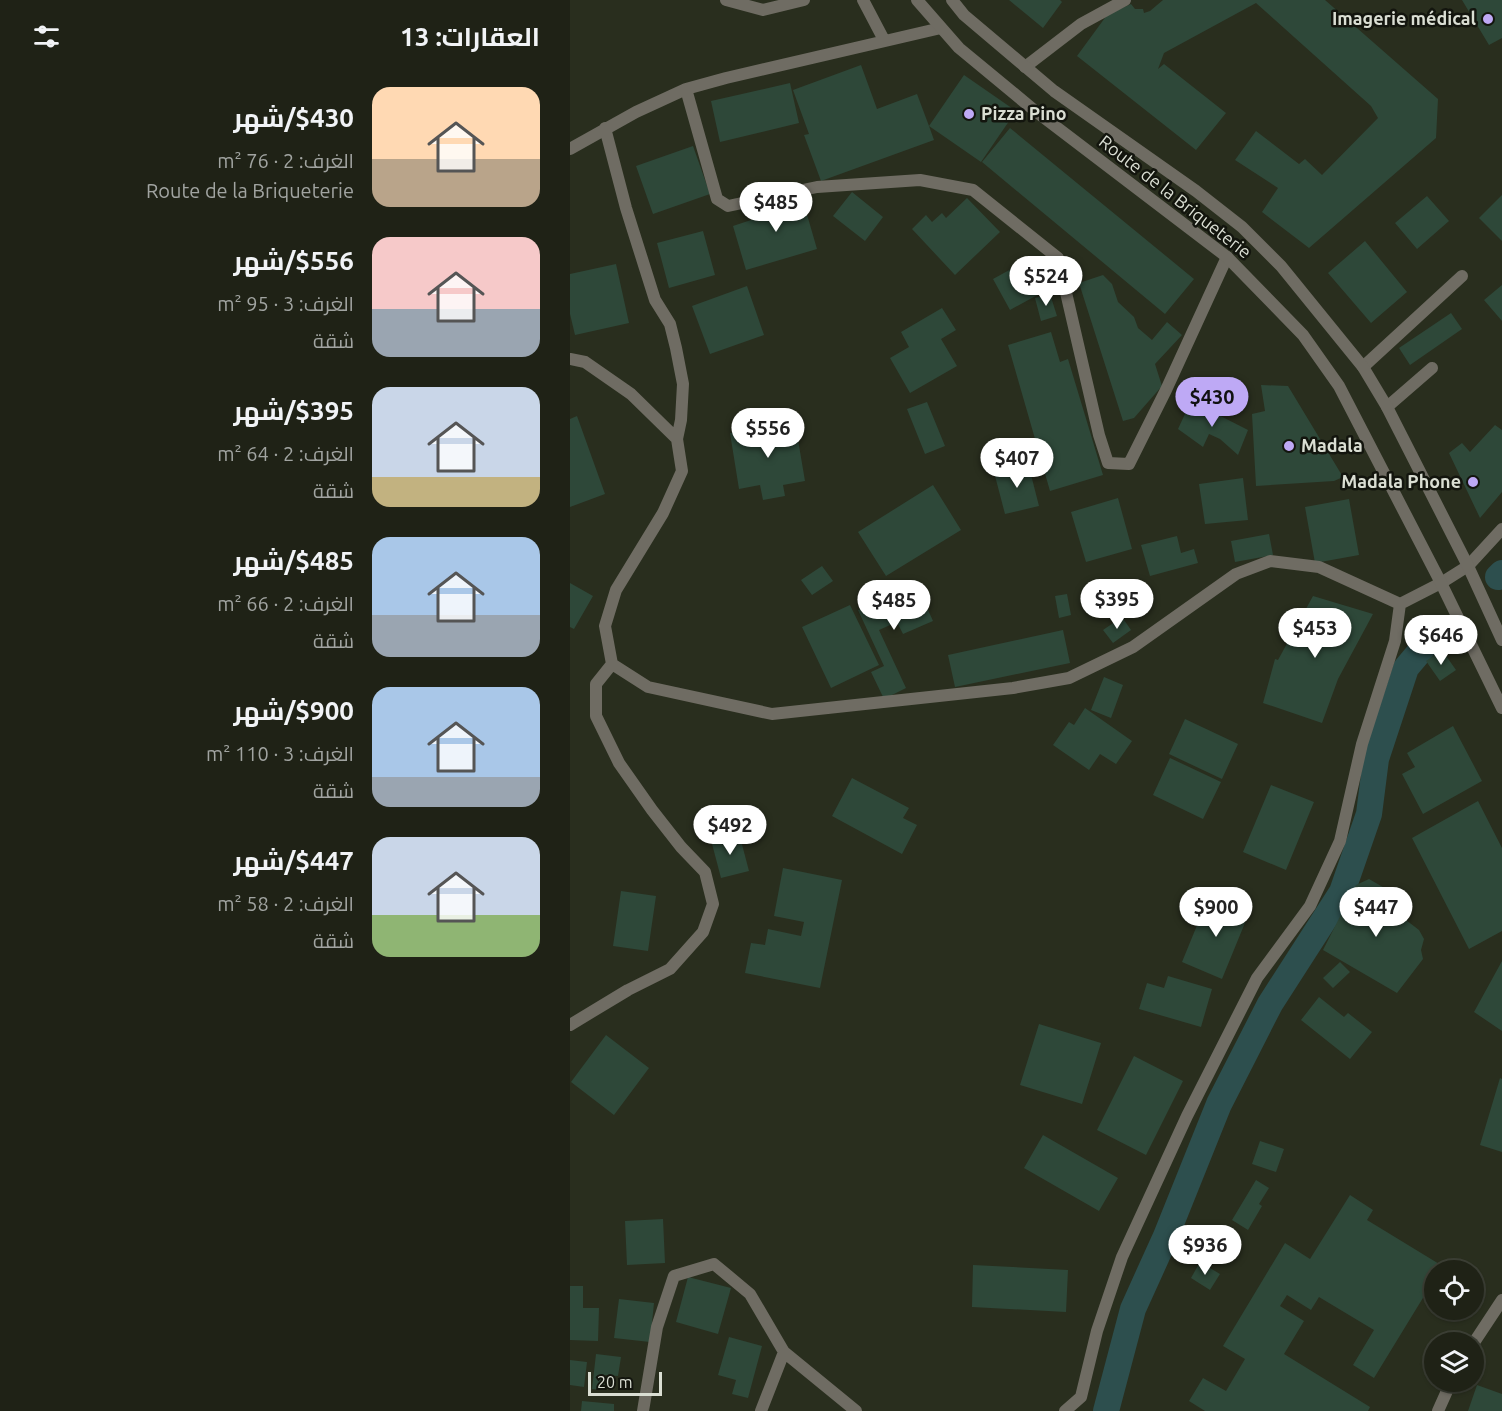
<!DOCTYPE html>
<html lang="ar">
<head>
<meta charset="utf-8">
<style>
	:root { --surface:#1f2216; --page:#272a1f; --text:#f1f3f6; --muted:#a1a4a1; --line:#3c3f35; --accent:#bea9f5 }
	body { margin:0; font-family:Ubuntu,Cairo,sans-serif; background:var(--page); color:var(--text); direction:rtl; height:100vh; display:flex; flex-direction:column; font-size:22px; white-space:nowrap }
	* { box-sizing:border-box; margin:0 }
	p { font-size:20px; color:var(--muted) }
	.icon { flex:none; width:33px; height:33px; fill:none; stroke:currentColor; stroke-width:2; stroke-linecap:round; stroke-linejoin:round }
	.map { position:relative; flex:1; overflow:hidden; direction:ltr }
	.sheet { display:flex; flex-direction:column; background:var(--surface); width:570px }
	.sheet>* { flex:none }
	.tools { position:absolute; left:854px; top:1260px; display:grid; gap:12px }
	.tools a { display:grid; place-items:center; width:60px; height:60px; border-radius:50%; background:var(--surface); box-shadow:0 2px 4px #0004,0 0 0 2px var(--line); font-size:30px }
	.scale { position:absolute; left:18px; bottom:15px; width:74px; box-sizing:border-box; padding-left:6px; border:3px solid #daded3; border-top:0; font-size:16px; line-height:21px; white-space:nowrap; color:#daded3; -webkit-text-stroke:4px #13150e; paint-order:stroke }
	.price { position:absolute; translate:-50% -51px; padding:0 14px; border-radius:21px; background:#fff; color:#222; font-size:20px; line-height:39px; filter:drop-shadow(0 2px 3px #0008) }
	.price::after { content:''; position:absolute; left:50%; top:36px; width:18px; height:14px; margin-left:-9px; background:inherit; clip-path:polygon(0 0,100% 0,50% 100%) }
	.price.selected { background:var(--accent); color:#111 }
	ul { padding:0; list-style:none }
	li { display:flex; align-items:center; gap:18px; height:150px; padding:0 30px }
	li span { display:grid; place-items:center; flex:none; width:168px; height:120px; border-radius:18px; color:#555 }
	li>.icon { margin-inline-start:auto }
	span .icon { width:72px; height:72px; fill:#fffc; stroke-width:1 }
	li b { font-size:26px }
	h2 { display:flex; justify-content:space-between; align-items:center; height:72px; padding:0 30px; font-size:26px }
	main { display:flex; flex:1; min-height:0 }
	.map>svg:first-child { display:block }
</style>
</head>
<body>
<main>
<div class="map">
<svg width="932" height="1411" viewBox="0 0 932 1411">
	<rect width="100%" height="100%" fill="#292e1e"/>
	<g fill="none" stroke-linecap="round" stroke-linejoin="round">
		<!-- canal -->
		<path stroke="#2d4f4e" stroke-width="26" d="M928,577L932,573
			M536,1411L563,1309L596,1236L649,1104L700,1004L772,892L799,814L806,759L836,668L857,643L871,631"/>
	</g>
	<!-- building -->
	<path fill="#2e4839" d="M439,0H490L492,2L473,28Z
		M593,0H755L868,99L866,138L739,248L692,212L708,188L665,160L686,131L729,164L735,159L752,175L808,118L801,106L686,3L594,53L588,69L594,64L656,113L626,150L507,56L537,15L561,4L565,9H573L574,13L580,11Z
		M892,0H932V38L919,45Z
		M291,65L307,109L347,94L359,126L394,75L446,111L411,162L359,126L364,140L251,181L234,135L239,134L223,90Z
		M220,83L229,123L150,142L141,101Z
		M440,128L624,279L595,314L412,162Z
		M123,146L140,194L83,214L66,166Z
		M282,192L313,217L295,241L263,216Z
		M231,194L247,249L176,270L163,226L187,218L184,208Z
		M932,195V241L909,218Z
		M857,196L879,221L847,249L825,223Z
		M397,198L430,232L385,275L342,229L356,215L362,222L372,213L376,218Z
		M133,231L145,275L99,288L87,243Z
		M795,241L837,292L801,323L758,273Z
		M454,262L471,293L440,310L423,279Z
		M46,264L59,323L5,335L0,314V274Z
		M533,275L542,284L548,302L564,317L568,328L582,340L597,322L612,335L585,364L592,386L564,418L553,421L509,283Z
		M932,285V321L914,300Z
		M177,286L194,335L140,354L122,306Z
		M480,294L487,316L471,321L465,298Z
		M372,308L386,330L371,339L387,366L340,393L320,358L339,347L331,332Z
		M881,313L892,329L840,365L829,348Z
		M481,332L490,362L498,359L533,475L480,491L438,345Z
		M691,385L718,386L773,477L764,481L686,486L682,414L695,411Z
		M621,401L678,430L668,455L650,439L639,434L633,447L608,429Z
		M357,402L375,446L355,454L337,409Z
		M7,416L35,494L0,507V419Z
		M225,422L235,481L213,485L215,496L193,500L190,485L169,489L160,433Z
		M925,425L932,430V492L910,518L879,453L892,443L900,452Z
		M458,463L469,506L435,514L424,472Z
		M673,478L678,520L635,524L629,484Z
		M363,485L391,530L316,576L288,532Z
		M548,498L562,549L516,562L501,512Z
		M779,499L789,555L745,563L735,507Z
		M699,534L703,555L665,562L661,541Z
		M607,536L611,553L624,549L628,563L580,576L571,545Z
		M252,566L263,581L242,595L231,580Z
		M0,583L23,596L4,629L0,627Z
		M346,583L363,621L333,634L327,622L309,630L336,688L314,699L301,672L314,666L288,610Z
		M497,594L501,615L489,618L485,596Z
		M743,596L803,614L768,679L752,723L693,703L705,659L708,660Z
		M280,605L309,665L261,688L232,627Z
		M552,617L561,630L543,643L533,630Z
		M493,630L500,663L385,687L378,655Z
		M872,650L886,670L870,681L856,661Z
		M534,677L553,685L541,718L521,710Z
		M515,708L562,741L546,764L530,754L519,770L483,745L499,722L504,725Z
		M615,719L668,744L652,779L599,754Z
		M883,726L912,781L853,814L832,774L845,767L837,753Z
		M600,758L651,782L633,819L583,795Z
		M282,778L339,808L333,818L347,825L332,854L262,816Z
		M701,785L744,802L716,870L673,852Z
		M908,801L932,848V931L899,949L842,838Z
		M169,833L179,871L151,878L141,840Z
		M213,868L272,880L250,988L175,973L181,943L195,945L198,929L231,936L234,922L204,916Z
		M799,879L818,890L823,899L819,907L849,930L854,939L851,950L853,959L827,993L753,950L786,885Z
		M51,891L86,896L78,951L43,946Z
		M639,896L679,913L652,979L612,962Z
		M932,961V1031L904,1012Z
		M770,962L780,972L763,988L753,978Z
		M598,976L642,989L631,1027L569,1009L577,983L594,988Z
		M749,997L774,1017L778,1013L802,1032L780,1059L731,1020Z
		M469,1024L531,1043L512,1104L450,1085Z
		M36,1035L79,1068L44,1115L1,1082Z
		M564,1056L613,1081L576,1155L527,1130Z
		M930,1078L932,1079V1152L910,1145Z
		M473,1135L548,1178L529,1211L454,1168Z
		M690,1141L714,1149L706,1172L682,1164Z
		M686,1180L699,1188L689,1204L692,1206L678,1230L662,1220Z
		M780,1195L803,1210L797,1220L879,1270H864V1291L859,1288L804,1378L783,1365L804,1330L749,1297L741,1310L717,1295L710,1306L734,1321L714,1354L800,1407L798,1411H635L619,1401L633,1378L656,1391L675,1359L653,1346L715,1243L740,1259Z
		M93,1219L95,1263L57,1265L55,1221Z
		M653,1231L669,1241L662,1252L646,1243Z
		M630,1262L650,1274L640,1290L621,1278Z
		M403,1265L498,1270L496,1312L402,1307Z
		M118,1277L161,1288L148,1334L106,1322Z
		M0,1286H13V1308H29L28,1341L0,1340Z
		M49,1299L84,1303L80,1342L44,1338Z
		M159,1337L192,1346L178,1398L162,1394L166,1380L148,1375Z
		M26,1354L51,1357L48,1376L35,1375L34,1390L22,1389Z
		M0,1360L17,1362L14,1387L0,1385Z
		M907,1385L932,1394V1411H898Z
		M12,1401L44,1404V1411H11Z"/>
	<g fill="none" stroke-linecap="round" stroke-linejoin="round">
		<!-- service -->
		<path stroke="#6f6c63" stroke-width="12" d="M156,0L193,10L234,0
			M455,67L511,24L555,0
			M793,367L892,276
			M817,407L862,368"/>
		<!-- minor -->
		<path stroke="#6f6c63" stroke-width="12" d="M293,0L314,40
			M116,89L147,199L158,206L247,187L350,180L403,190L488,258L529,435L538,463L559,464L596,390L657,257
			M35,128L56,208L85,300L100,324L106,348L113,384L111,420L107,439
			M0,149L66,112L116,89L156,78L371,28
			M0,359L15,362L61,394L107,439L112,471L93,513L46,590L35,626L42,664L78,687L202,714L443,688L499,678L563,647L666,574L700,561L749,567L830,604
			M0,1025L58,990L100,969L133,932L143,904L135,872L111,847L82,810L49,763L26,716V684L42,664
			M903,1344L932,1300
			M73,1411L87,1327L104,1276L144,1264L180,1294L214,1352L286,1411
			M191,1411L214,1352
			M495,1411L511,1397L527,1331L552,1257L617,1116L687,978L740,906L770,841L792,744L825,641L830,604L871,583L898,566L932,529
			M868,1411L881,1382"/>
		<!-- tertiary -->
		<path stroke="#6f6c63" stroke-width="12" d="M347,0L389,48L464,110L657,257L733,335L769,386L871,583L932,708
			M382,0L394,15L484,91L626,191L672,227L711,266L793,367L817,407L898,566L932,640"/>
	</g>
	<!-- markers -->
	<g fill="#bea9f5" stroke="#13150e" stroke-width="2">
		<circle cx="918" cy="19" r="6"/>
		<circle cx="399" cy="114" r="6"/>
		<circle cx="719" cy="446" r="6"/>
		<circle cx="903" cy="482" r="6"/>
	</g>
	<g text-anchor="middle" stroke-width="5" stroke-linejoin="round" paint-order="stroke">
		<!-- poi labels -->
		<g font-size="18" font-weight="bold" fill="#daded3" stroke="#13150e" text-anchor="end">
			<text x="906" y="25">Imagerie médical</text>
			<text x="411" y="120" text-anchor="start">Pizza Pino</text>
			<text x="731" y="452" text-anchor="start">Madala</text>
			<text x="891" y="488">Madala Phone</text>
		</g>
		<!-- street labels -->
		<g font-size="18" fill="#daded3" stroke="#13150e">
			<text transform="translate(605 197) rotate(38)" y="6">Route de la Briqueterie</text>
		</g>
	</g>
</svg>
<div class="tools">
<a><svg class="icon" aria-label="locate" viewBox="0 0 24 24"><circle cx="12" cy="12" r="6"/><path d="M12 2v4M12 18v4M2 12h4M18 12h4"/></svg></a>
<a><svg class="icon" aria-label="layers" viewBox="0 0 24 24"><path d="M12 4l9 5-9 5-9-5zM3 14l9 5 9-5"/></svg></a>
</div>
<div class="scale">20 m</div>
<b class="price" style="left:206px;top:233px">$485</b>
<b class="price" style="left:476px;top:307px">$524</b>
<b class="price selected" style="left:642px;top:428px">$430</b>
<b class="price" style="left:198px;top:459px">$556</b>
<b class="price" style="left:447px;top:489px">$407</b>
<b class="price" style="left:547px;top:630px">$395</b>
<b class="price" style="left:324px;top:631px">$485</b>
<b class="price" style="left:745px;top:659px">$453</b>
<b class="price" style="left:871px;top:666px">$646</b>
<b class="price" style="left:160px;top:856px">$492</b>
<b class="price" style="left:646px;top:938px">$900</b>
<b class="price" style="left:806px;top:938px">$447</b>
<b class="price" style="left:635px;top:1276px">$936</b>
</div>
<section class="sheet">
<h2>العقارات: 13<svg class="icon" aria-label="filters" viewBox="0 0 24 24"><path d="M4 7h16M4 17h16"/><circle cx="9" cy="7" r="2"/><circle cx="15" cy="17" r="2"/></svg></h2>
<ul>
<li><span style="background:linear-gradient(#ffd9b3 60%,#b9a48a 0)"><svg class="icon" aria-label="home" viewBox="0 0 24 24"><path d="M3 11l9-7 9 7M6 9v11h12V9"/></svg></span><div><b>$430/شهر</b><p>الغرف: 2 · 76 m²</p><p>Route de la Briqueterie</p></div></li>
<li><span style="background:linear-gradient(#f6c9c9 60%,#9aa5b1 0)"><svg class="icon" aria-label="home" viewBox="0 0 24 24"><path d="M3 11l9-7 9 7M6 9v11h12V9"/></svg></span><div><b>$556/شهر</b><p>الغرف: 3 · 95 m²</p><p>شقة</p></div></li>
<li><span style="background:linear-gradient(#c9d6e8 75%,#c2b280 0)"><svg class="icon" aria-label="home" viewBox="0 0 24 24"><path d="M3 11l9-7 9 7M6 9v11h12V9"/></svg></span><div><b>$395/شهر</b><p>الغرف: 2 · 64 m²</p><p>شقة</p></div></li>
<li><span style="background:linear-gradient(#a9c7e8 65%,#9aa5b1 0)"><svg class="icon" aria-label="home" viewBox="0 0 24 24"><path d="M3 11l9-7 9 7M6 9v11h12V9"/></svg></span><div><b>$485/شهر</b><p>الغرف: 2 · 66 m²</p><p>شقة</p></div></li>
<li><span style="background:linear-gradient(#a9c7e8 75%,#9aa5b1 0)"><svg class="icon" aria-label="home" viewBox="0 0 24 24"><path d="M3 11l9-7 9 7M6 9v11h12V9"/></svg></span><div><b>$900/شهر</b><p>الغرف: 3 · 110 m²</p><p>شقة</p></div></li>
<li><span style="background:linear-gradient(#c9d6e8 65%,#8fb573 0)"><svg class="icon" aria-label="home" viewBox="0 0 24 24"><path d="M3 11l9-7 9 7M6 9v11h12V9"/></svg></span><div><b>$447/شهر</b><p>الغرف: 2 · 58 m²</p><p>شقة</p></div></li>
</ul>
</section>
</main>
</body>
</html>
